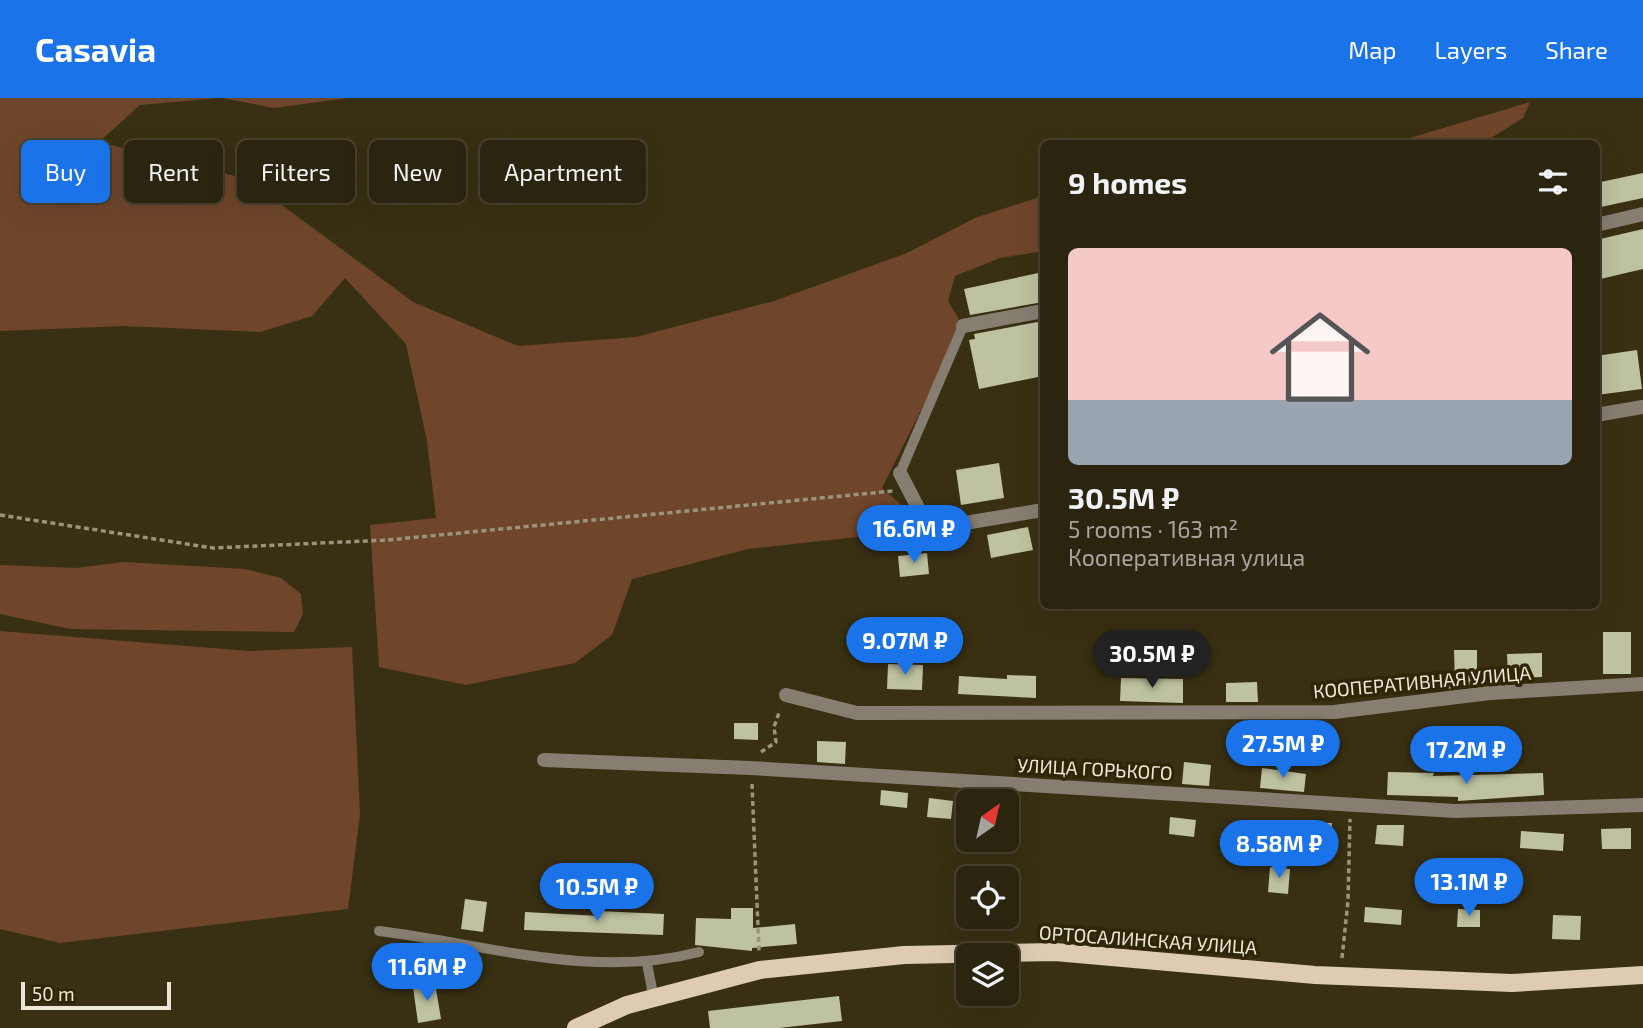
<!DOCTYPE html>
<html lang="en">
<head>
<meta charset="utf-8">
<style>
	:root { --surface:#2b240e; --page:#332c17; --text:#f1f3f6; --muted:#a6a49e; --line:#47412e; --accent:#1a73e8 }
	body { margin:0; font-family:"Exo 2",sans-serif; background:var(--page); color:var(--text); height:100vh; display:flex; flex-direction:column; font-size:26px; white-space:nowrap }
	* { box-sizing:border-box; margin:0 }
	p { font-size:23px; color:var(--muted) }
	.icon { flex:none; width:38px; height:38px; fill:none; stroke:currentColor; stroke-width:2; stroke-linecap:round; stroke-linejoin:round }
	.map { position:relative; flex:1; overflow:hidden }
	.side { position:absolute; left:1040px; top:42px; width:560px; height:469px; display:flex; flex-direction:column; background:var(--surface); border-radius:10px; box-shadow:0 7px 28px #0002,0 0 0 2px var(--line) }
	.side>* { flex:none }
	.guide { position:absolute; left:21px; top:42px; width:665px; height:63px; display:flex; gap:14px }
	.needle { width:46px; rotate:34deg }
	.fabs { position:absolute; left:956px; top:691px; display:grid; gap:14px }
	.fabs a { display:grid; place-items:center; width:63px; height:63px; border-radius:10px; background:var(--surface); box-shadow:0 7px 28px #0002,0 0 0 2px var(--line); font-size:35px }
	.scale { position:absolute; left:21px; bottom:18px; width:150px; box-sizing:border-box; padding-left:7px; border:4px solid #ece7d6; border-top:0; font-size:19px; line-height:24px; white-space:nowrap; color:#ece7d6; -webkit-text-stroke:5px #2f2608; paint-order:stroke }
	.price { position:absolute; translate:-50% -60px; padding:0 16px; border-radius:24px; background:var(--accent); color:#fff; font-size:23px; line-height:46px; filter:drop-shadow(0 2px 4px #0008) }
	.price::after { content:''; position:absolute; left:50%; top:42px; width:21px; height:16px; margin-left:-10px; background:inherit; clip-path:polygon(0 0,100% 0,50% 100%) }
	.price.selected { background:#222; color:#fff }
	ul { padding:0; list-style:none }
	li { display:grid; align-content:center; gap:14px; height:371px; padding:0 28px }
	li span { display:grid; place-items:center; height:217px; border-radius:10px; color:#555 }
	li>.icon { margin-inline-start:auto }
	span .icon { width:126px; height:126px; fill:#fffc; stroke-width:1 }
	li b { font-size:30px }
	h2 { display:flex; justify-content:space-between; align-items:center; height:84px; padding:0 28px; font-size:30px }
	.chip { padding:0 24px; border-radius:10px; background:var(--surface); box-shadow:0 7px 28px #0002,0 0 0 2px var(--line); font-size:24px; line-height:63px }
	.chip.selected { background:var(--accent); color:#fff }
	header { display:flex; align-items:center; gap:42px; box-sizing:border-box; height:98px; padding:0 35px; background:var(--accent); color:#fff }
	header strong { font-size:33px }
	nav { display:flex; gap:38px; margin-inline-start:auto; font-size:24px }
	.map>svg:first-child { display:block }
</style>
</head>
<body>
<header>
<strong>Casavia</strong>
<nav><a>Map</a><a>Layers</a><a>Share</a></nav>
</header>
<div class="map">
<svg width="1643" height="930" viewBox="0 0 1643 930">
	<rect width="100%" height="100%" fill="#393013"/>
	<!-- green -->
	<path fill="#6f462b" d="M0,0H219L140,7L99,44L247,81L413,204L518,248L636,239L774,203L907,155L975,120L1043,98V153L1000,160L955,178L948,203L963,228L882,390L929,431L748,451L632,481L612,537L575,565L466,587L379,569L370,427L436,420L427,343L406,246L345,180L312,218L260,234L124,228L0,233Z
		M222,0H348L274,10Z
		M1530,4L1523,20L1483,45H1393Z
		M124,464L245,471L281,480L301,496L303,516L294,534L70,531L0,516V467L76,470Z
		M0,533L249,553L352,549L360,716L348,811L60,845L0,831Z"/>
	<!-- building -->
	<path fill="#bfc2a0" d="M1643,75V100L1596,110V85Z
		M1643,131V171L1596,182V142Z
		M1043,174V204L970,217L964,191Z
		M1043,223V278L979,291L969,242L975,241L974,236Z
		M1637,252L1642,291L1597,297L1596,258Z
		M999,365L1004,400L961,407L956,372Z
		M1028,429L1033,452L991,460L987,437Z
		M927,455L929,476L900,479L898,458Z
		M1603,534H1631V576H1603Z
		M1454,552H1477V587H1455Z
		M1542,555V579L1508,580L1507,556Z
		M888,566L923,567L922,592L887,591Z
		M1007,577L1036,578V600L958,596L959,578L1007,581Z
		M1454,578V590L1400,595L1399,580Z
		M1121,580L1183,581V605L1120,603Z
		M1257,584L1258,604H1226V585Z
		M734,625H758V642L734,641Z
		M817,643L846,644L845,666L817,664Z
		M1184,664L1211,667L1209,688L1182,686Z
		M1262,670L1306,676L1304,694L1260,690Z
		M1388,674L1434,675L1433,678L1543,675L1544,697L1458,703V699L1387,697Z
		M881,692L908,695L907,710L880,707Z
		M929,700L953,703L951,721L927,719Z
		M1170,719L1196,722L1194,739L1169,736Z
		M1294,724L1332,725L1331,744L1293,742Z
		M1377,727H1404L1403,748L1375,746Z
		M1631,730V751H1602L1601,731Z
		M1521,733L1564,736L1563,753L1520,750Z
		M1270,769L1290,771L1288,796L1268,794Z
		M465,801L487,804L483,834L461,831Z
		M1365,809L1402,812L1401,827L1364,824Z
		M731,810H753V830L795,826L797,846L752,850V853L695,847L696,820L731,821Z
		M1458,811L1480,812V829H1457Z
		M599,813L664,816L663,837L524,832L525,814L599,818Z
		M1553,817L1581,818L1580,842L1552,841Z
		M435,885L441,921L418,925L413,889Z
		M839,898L842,923L779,930H710L708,913Z"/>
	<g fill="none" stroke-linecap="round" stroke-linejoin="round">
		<!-- path -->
		<path stroke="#9a937d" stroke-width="3.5" stroke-dasharray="5 3.5" stroke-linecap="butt" d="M0,417L213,450L388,442L893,393
			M761,654L776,644L774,629L780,612
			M752,686L759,853
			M1342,860L1348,803L1350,721"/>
		<!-- lane -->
		<path stroke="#877e72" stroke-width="10" d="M900,375L963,228
			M379,833C486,846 592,882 699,854
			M647,865L654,902"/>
		<!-- street -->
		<path stroke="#877e72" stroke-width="14" d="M1596,127L1643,116
			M963,228L1043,213
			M1596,317L1643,309
			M900,375L929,431L1043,412
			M786,597L857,615L1334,614L1490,595L1643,586
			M544,662L750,670L1455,713L1643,707"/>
		<!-- primary -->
		<path stroke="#dfcbb3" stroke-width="18" d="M576,930L627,907L760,872L904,857L1055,854L1315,877L1512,885L1643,877"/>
	</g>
	<g text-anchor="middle" stroke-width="7" stroke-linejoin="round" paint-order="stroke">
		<!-- street labels -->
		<g font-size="19" fill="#ece7d6" stroke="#2f2608">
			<text transform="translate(1422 584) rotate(-5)" y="7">КООПЕРАТИВНАЯ УЛИЦА</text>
			<text transform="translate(1095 671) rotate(3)" y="7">УЛИЦА ГОРЬКОГО</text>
			<text transform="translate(1148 842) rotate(4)" y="7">ОРТОСАЛИНСКАЯ УЛИЦА</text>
		</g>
	</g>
</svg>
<div class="fabs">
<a><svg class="needle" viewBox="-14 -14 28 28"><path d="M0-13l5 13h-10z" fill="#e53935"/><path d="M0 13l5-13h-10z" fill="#a6a49e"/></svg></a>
<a><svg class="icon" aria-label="locate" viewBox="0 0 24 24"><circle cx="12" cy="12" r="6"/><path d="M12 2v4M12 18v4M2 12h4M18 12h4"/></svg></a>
<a><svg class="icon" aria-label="layers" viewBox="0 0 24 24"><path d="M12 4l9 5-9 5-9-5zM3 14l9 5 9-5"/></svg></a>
</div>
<div class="scale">50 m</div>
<b class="price" style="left:914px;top:467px">16.6M ₽</b>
<b class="price" style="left:905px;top:579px">9.07M ₽</b>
<b class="price selected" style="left:1152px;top:592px">30.5M ₽</b>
<b class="price" style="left:1283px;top:682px">27.5M ₽</b>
<b class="price" style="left:1466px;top:688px">17.2M ₽</b>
<b class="price" style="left:1279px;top:782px">8.58M ₽</b>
<b class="price" style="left:1469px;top:820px">13.1M ₽</b>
<b class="price" style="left:597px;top:825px">10.5M ₽</b>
<b class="price" style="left:427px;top:905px">11.6M ₽</b>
<div class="guide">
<a class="chip selected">Buy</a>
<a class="chip">Rent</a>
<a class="chip">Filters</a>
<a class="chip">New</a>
<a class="chip">Apartment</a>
</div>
<section class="side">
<h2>9 homes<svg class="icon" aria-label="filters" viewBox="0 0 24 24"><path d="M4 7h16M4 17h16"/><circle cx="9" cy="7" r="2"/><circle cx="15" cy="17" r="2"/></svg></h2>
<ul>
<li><span style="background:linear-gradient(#f6c9c9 70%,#9aa5b1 0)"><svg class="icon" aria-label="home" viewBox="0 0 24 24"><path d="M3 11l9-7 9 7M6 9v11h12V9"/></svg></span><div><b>30.5M ₽</b><p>5 rooms · 163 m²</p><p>Кооперативная улица</p></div></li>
</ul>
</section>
</div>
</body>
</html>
